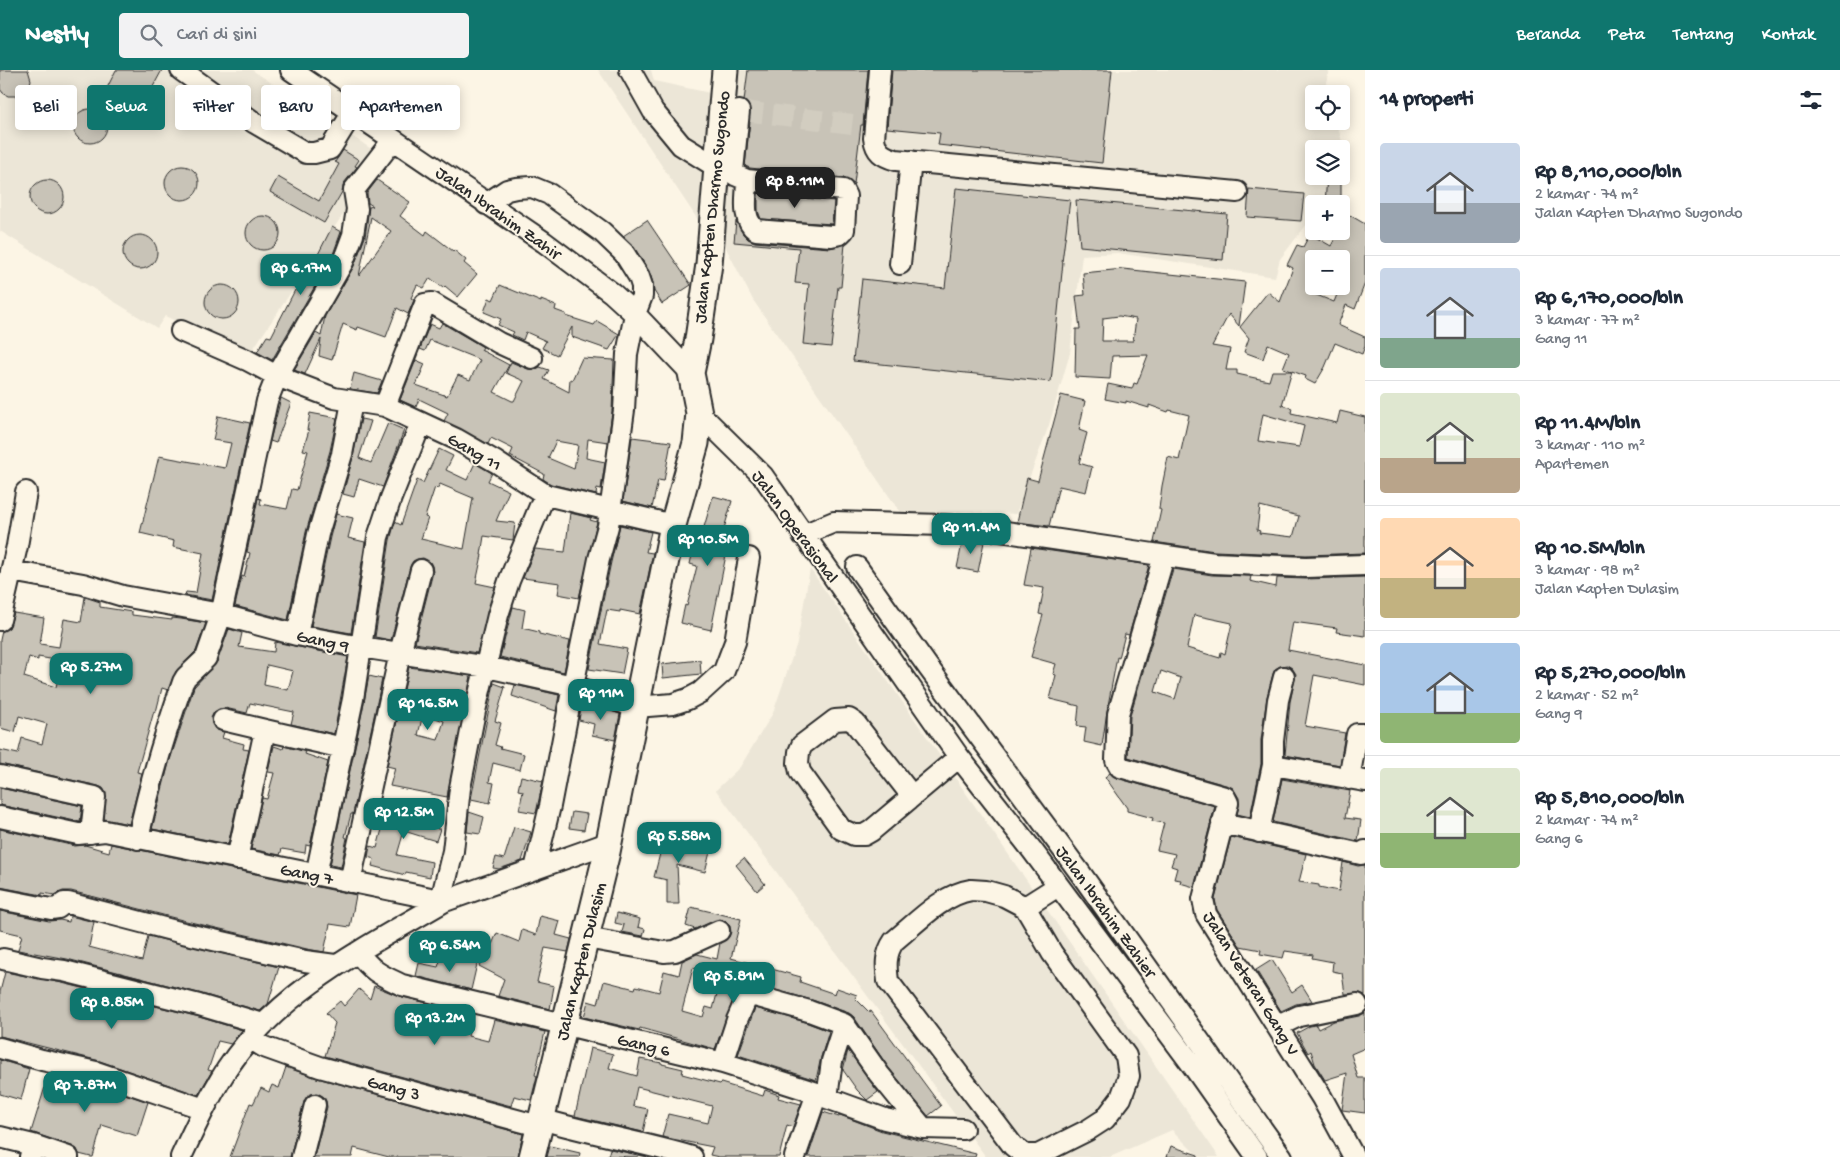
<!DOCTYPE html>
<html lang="id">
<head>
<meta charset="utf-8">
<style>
	:root { --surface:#fff; --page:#f2f2f3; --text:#1f2937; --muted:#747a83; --line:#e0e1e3; --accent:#0f766e }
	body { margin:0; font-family:"Gochi Hand",sans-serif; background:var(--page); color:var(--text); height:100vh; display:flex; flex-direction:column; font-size:19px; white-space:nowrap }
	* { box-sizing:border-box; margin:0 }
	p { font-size:16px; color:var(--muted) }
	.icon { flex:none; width:28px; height:28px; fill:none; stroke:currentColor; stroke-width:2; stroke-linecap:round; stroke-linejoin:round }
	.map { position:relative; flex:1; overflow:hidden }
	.details { display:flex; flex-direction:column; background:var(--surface); width:475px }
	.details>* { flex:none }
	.guide { position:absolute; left:15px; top:15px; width:475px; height:45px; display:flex; gap:10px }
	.tools { position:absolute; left:1305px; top:15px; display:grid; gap:10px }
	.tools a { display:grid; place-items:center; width:45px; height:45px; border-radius:5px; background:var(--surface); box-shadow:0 2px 12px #0003; font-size:25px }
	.price { position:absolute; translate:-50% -42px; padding:0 11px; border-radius:10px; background:var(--accent); color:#fff; font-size:16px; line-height:32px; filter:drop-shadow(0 1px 2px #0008) }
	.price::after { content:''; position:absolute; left:50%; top:30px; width:15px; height:11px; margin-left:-8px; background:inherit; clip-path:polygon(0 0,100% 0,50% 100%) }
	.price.active { background:#222; color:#fff }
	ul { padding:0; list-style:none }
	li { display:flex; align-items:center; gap:15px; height:125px; padding:0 15px }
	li+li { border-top:1px solid var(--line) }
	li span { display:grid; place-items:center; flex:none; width:140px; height:100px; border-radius:5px; color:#555 }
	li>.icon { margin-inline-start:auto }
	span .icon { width:60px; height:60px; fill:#fffc; stroke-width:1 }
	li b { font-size:21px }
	h2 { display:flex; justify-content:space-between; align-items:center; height:60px; padding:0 15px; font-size:21px }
	.pill { padding:0 18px; border-radius:5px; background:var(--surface); box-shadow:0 2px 12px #0003; font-size:18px; line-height:45px }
	.pill.active { background:var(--accent); color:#fff }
	header { display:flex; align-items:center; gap:30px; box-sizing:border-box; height:70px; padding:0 25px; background:var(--accent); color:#fff }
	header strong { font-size:24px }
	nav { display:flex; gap:28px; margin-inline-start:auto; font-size:18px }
	.search { width:350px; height:45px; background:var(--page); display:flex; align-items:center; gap:12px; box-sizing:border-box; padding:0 18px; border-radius:5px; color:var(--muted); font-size:19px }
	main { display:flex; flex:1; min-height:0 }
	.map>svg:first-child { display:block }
</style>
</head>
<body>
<header>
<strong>Nestly</strong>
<div class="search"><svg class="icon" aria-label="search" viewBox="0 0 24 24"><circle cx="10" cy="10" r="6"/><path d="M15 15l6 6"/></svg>Cari di sini</div>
<nav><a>Beranda</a><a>Peta</a><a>Tentang</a><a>Kontak</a></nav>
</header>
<main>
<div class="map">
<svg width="1365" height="1087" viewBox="0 0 1365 1087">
	<rect width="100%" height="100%" fill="#fcf5e5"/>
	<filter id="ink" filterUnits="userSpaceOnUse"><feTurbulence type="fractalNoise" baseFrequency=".02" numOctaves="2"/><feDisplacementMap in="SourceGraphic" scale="10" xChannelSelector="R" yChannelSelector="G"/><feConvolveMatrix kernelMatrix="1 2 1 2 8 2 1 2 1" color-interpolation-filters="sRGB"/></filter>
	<g filter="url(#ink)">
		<!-- built -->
		<path fill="#ece6d7" d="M0,0H252L382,86L249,285L165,246L157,258L0,161Z
			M598,0H651L654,11L710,23L702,156Z
			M737,0H1329L1326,13L1329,24H1314V51H1336L1343,75L1340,79H1314V106H1330L1329,129L1324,134H1314V145L1280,189L1275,207L1118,183L1082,185L1070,283L1049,355L1016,444L966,441L905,449L753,230L724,174Z
			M810,499L1219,1087H1199L1172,1060L1110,1087H986L716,720L740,697L773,643L797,573Z"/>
		<!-- building -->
		<path fill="#c8c3b7" stroke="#2b2b2b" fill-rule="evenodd" d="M0,0H28L31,10L28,20L19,26H8L3,23L0,19Z
			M116,0H162L141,39L106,20Z
			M748,0H868L863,55H861L854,114L844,108L750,98L745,96L751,42L750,36L744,31Z
			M892,0H1112L1102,93L938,75L940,63L887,58Z
			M73 56a17 17 0 1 1 34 0a17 17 0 1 1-34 0Z
			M343,80L359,90L355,96L357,97L344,113L342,122L324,153L270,122L278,107L319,131L339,94L335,92Z
			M165 113a17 17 0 1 1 34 0a17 17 0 1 1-34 0Z
			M1327,106H1341V134H1325Z
			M377,110L410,132L400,146L425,165L427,161L453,181L454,180L466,190L464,193L477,204L458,227L445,216L443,218L430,208L424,218L417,215L411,228L414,230L408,244L397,238L386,267L358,257L357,260L343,254L332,290L319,286L321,269L305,304L294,300L316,263L321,266L325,246L354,196L365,167L369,137L373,136L368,133L367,123ZM371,147L391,161L359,206L366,172Z
			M30 127a17 17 0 1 1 34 0a17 17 0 1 1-34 0Z
			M956,118L1070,130L1062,192H1063L1051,312L853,291L862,209L945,218Z
			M1249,119L1304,124L1301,151L1247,147Z
			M758,123L834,131L832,154L761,149L758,141Z
			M1076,130L1227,144L1223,190L1080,176Z
			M1341,140L1365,154V213L1355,239L1346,235L1338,255L1365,267V276L1362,284L1335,273L1325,297L1315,314L1305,309L1306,306L1283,298L1289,283L1268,274L1263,289L1244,282L1249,268L1240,257L1268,222L1280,232L1293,198L1287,195L1297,175L1303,177L1310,164L1331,176L1339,161H1341ZM1314,189H1341V206L1344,207L1334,232L1314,224Z
			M246 163a17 17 0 1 1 34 0a17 17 0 1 1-34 0Z
			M647,150L691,215L662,234L654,221L653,213L649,201L634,177L623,166Z
			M736,151L743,164L748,169L755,172L830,178L845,174L841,217H838L831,277L803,274L809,214L795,213L799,178L734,172Z
			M332,157L341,162L332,187L272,290L257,282L267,266L271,267L295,220L298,222L309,197L311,198Z
			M123 182a17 17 0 1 1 34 0a17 17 0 1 1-34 0Z
			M1123,199L1245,212L1239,256L1229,244L1212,276L1230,279L1226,300H1237V304L1269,311L1272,301H1292L1282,335L1292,338L1291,343L1337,353L1340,341L1365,347V483L1306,485L1215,481L1154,472L1161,440L1159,439L1162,416L1168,387L1179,390L1189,345L1169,340L1168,342L1149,335V338L1126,331V333L1105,329L1108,314L1132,319L1134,313L1137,314L1148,285L1112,286L1110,309L1075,307L1076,259H1080L1076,226L1085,225L1083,203ZM1119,246L1136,249L1133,271H1102L1103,248ZM1263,344L1304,356L1299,377L1258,371ZM1260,436L1299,446L1293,467L1259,463L1260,461L1257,460Z
			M205 232a17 17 0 1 1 34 0a17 17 0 1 1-34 0Z
			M500,215L541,232V230L556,236L555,240L566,244V246L594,255L597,251L619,264L609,280L572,267V257L557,285L542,278L546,271L526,262L523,270L512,265L514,262L498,255L501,249L484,242L489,228L493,230Z
			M442,253L483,277L481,280L509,295L494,322L512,331H514L524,311L506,303L511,292L528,299L534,300L540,297L549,300L544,309L569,322L570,309L572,310L582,288L614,290L612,342L608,372L588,369L586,388L605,392L601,419L597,418L596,425L551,414L543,409L544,404L510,386L513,379L491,368L488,374L444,351L448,343L419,329L416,337L400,330L416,290L425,294L416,315L447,326L458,305L470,310L480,290L430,270L425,281L420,279L430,254L439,258ZM556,371L578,375L574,399L548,388Z
			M354,303L382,311L377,323L350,319Z
			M1061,325L1085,331L1079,360L1087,363L1079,393L1092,397L1086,422L1059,416L1049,456L1017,452L1027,408L1038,411Z
			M281,328L291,333L276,373L270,371Z
			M310,343L337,348L330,381L306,462L288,550L235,536L242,506L244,507L250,483L247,482L258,428L261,429L260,434L287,439L292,419L297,420L308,381L303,380L309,360H307Z
			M218,346L250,353L212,530L185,525L186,522L196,523L203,483L173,477L174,471L140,463L159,386L225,398L231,373L213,370Z
			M361,349L371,351L359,388L371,393L388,353L404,360L383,417L359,409L354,427L343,424L353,387Z
			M632,367L671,372L664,411L658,410L652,438L623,431Z
			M439,379L453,386L446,400L467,410L475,393L492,403L488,411L509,421L496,451L515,453L513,470L484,466L481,485H482L476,513L495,517L477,583L415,573L433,502L432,496L430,492L423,488L417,489L413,491L410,497L391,570L375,567L390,470L395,452L401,455L417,410L423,413ZM440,414L473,428L464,479L421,469L428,448L425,447L435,417L437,419Z
			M713,426L732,431L721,469L729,470L711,560L681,553L685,535L687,536L697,496L690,494L697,463L702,464Z
			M570,443L591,448L590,450L597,452L579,528L558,524L560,513L523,508L535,479L565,482Z
			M336,444L353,448L348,468L365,472L351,563L311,556L330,467Z
			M620,455L651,462L646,482L653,483L640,544L620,540V542L607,540L600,574L627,579L622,604L589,599L611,492Z
			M963,469L984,472L978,502L957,498Z
			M1031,478L1149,495L1129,565L1125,564L1119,588L1117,587L1107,641L1102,676L1084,672L1086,657L1077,656L1079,636L1050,629L1056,605L1053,604L1056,594L1031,587L1043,545L1039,544L1044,518L1024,515Z
			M1173,499L1212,505L1251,506L1250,511L1276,517L1277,508L1306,509L1365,507V566L1336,562L1337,558L1293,552L1288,580L1365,595V615L1314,605L1305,656L1345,663L1340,695L1285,685L1290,632L1296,604L1292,598L1287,595L1280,596L1275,599L1273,604L1267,627L1261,670V694L1250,747L1237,744L1239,736V728L1233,718L1229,716L1128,687L1130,646ZM1194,545L1232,553L1225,584L1221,582L1220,588L1187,578ZM1161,601L1181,608L1175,629L1155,622Z
			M85,527L100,532V537L132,542V545L172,550V548L181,549L206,553L196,581L176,601L168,620L162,618L156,642L154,641L137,702L142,703L129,754L104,749L106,723L103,718L98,716L0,694V680L18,684L22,668L42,674L47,654L19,646L15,662L0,658V570L2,561L9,558L14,543L44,548L40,574L59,577L64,549L81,552ZM29,587L38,590V587L62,591L56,617L24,607Z
			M513,537L525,540L522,558L539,562V564L570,571L564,602L500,587Z
			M229,559L242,563L239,577L274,582L275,572L348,587L334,664L291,654L294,642L250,633L247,643L225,638L219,639L214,642L211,648L212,654L215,659L224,662L222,668L244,674L243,679L249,680L228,774L152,759L169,693L194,617L217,592ZM267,595L293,601L288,620L264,615Z
			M700,590L701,604L663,608L662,594Z
			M409,597L471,606L447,727L390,716L395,698L387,696ZM423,644L444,651L438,670L418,665Z
			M369,606L382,609L353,744H351L345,767L347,768L341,797L330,795L359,658Z
			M494,613L505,617L495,651L501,653L495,675L501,677L500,678L524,684L520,700L493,693L489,712L494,713L490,733L471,729Z
			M515,615L559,625L556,641L512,626Z
			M582,632L620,644L615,670L592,665L594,654L579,650Z
			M274,676L283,679L284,676L306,682L305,684L328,692L310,776L306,775L305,783L282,779L280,785L251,779L262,728L267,729L274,703L268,702Z
			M1110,703L1117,708L1215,736L1194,817L1180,813L1181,810L1174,809L1177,798L1171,796L1175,784L1157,780L1164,753L1152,751L1153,748L1127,741V738L1105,707Z
			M521,706L543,711L536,743L519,740L523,721L518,720Z
			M1282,709L1350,721L1345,748L1361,750L1358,771L1273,752Z
			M0,718L82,736L80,752L0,735Z
			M389,733L440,746L437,759H440L436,771L404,761L397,785L432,792L430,807L406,802L405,805L372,796L374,789L368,787L370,776L377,778Z
			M469,742L484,747L480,764L467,762Z
			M572,742L587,744L584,760L569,758Z
			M514,757L531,762L522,791L499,799L493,798L496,787L504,789Z
			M0,759L75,776L85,775L109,782L111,774L356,825L350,857L330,854L324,882L307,879L186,851L71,821H63L55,825L42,823V825L0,817Z
			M1231,767L1306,784L1299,812L1319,815V817L1339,821L1343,792L1358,796L1365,795V925L1360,923L1345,924L1342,903L1332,901L1333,892L1312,888L1313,885L1285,881L1283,888L1260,884L1261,880L1240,876L1217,840L1215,829Z
			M664,768L711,778L705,802L677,795L679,834H667V810L654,807Z
			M744,788L765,814L757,821L736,795Z
			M691,837L741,849L731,888L801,907L800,912L835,924L837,918L857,925L855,928L869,942L871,941L941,1036L928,1046L888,997L854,947L849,943L812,930L758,915L736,910L731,930H733L715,979L640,958L639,960L584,947L588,931L598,934L604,911L635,919L636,916L659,922L664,901L679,905L682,891L697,884L717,889L720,873L729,867L731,862L730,856L725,851L720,849L695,859L686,856ZM693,898L717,905L713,919L718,920L713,939L706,937L703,947L682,941Z
			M0,841L49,851L60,850L69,852L70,846L94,852L89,877L142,891L148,866L279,897L268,934L260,941L202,924L67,889L18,880L22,865L0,860Z
			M617,843L640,849L638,857L645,859L643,866L622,862L624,855L615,853Z
			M540,846L560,851L556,865L571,869L568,882L545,878L537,912L554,916L550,939L498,926L504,909L479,896L488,878L490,879L497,863L519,872L522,860L536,865Z
			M442,885L461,892L462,890L477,894L471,920L416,906L419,893L438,897Z
			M1272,890L1292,922L1302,915L1312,931L1296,934L1281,941L1256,900Z
			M5,902L62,913L196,946L242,960L231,974L218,971L208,1000L212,1001L198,1025L100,991L0,966V922Z
			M374,916L399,926L473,944L468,966L488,971L494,950L545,962L535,1005L537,1006L531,1030L514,1026L511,1036L325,986L335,953L326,943L340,931L344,936L359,919L370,929Z
			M755,938L805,952L829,961L821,987L816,1010L738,985Z
			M1365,943V978L1351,984L1358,1008H1365V1043L1342,1040L1347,1003L1325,1010L1315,994L1311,981L1308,983L1297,963L1310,956L1316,955L1318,959L1334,951L1359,946Z
			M590,978L613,984L609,998L637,1006L640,989L662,993V994L683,999L682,1004L720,1014L721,1013L763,1026L765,1020L779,1025L778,1028L801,1034L793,1057L787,1055L779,1087H719L710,1085L713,1077L662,1067L668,1044L708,1053L712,1036L637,1017L633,1036L648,1039L643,1062L575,1046Z
			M848,980L878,1022L867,1030L857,1020L843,1000Z
			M0,990L29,999L21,1030L0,1024Z
			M286,997L317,1008L523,1064L518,1087H389L354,1078L352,1087H314L327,1037L326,1031L324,1027L317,1023L311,1024L307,1026L304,1032L290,1087H230L250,1033L253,1034L261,1018L269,1022L272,1015L279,1018Z
			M49,1004L93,1013L148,1032L137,1066L102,1055L93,1087H91L79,1084L77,1079L72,1076L31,1062Z
			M823,1042L839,1047L840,1045L882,1061L976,1084L975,1087H808Z
			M550,1076L580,1083L579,1087H547Z
			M1171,1076L1198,1085V1087H1167Z
			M610,1079L638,1085V1087L608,1086Z"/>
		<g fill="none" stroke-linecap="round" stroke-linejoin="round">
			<!-- minor-tunnel -->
			<path stroke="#d2cdc0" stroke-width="20" stroke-dasharray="20 10" stroke-linecap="butt" d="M743,41L861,55"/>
			<defs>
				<path id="minor" d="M181,0L255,53L306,83H314L330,79L353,42
					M291,0L544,172L612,223L635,244L691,303
					M630,0L653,41L681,75L718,98
					M880,0L874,68C876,82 882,86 896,90L1237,122
					M739,41L733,101L735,105L747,110L843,120L846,126L844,160L840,164L831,166L756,160C741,149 747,126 747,110
					M486,134L507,120L516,118L532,117L549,124L602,162L624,183L639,207L642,216V226L635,244L627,284L624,340L608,456L599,489L573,616L550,736L535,799
					M900,194L911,91
					M181,261L247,290L277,306L334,328L385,336L456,369L496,392L546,425L673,455
					M385,336L425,234L432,233L499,273L532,288
					M699,343L763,406L959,687L1032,780L1193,996L1257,1087
					M803,465L834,452L943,455L986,459L1214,493L1306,497L1365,495
					M1164,486L1118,644L1116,690L1120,697L1225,727L1228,733L1203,829L1206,844L1322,1028L1354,1087
					M857,497L928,597L1081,804L1282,1087
					M11,501L83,514L123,526L215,543L297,565L361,577L487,597L573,616L636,637L673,634L688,629L701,622L724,601L735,572L749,488
					M0,550L17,476L26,422
					M297,565L318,464L342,384L352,332
					M223,650L265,660L237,789
					M265,660L343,678
					M1273,695L1365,711
					M0,706L95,727L91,763
					M1349,709L1357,664H1365
					M912,726L855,653L849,649L835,650L802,675L799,682L798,693L800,702L841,759L854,765H864L871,761L959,687
					M0,747L78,764L105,761L445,831L608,773
					M1222,753L1361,784L1365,781
					M1259,762L1273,695V671L1278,630L1284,607
					M138,769C149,716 165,663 183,612L186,607L206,588L221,545L267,331L277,306L343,192L353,165L357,139L354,120L393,70
					M316,805L353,629L378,467L391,428L421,353
					M350,812L400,583L421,500
					M971,820L986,821L1004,826L1025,837L1052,883L1126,986L1129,1006L1121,1028L1105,1049L1088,1060L1038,1085H1025L1013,1076L888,911C886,896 885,884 894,871C915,854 943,824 971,820Z
					M0,829L51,839L58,838L64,833H68L183,863L305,891L335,895
					M441,830L453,781L460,718L475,641L498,545L509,511L545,424
					M1025,837L1058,816
					M586,868L664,882L675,881L719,861
					M358,882C372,902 381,905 402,915L723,993L817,1023
					M3,889L42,898L64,901L199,935L263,954
					M844,954L832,991L827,1028L885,1049L923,1058L963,1059
					M1278,956L1299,946L1357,934
					M251,969L264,977L320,997L539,1056
					M0,978L42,990L96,1002L204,1039
					M723,993L737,950L747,927L755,926L809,941L844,954L879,1004L923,1058
					M541,1049C591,1064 642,1072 692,1087
					M0,1067L33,1075L30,1087
					M33,1075L68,1087
					M181,1087C195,1057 209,1027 227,999C279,920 367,877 445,831
					M302,1087L315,1035
					M795,1087L817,1023L827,1028"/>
				<path id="major" d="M532,1087L607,782L673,455L696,373L699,343L691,303L698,269L709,194L725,0"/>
			</defs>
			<!-- minor casing -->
			<use href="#minor" stroke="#2b2b2b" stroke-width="24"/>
			<!-- major casing -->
			<use href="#major" stroke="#2b2b2b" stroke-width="29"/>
			<!-- minor -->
			<use href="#minor" stroke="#fcf5e5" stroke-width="20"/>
			<!-- major -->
			<use href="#major" stroke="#fcf5e5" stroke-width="25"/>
		</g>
	</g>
	<g text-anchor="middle" stroke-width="4" stroke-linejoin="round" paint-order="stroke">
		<!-- street labels -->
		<g font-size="18" fill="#2b2b2b" stroke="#fcf5e5">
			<text transform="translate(711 137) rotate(-84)" y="6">Jalan Kapten Dharmo Sugondo</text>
			<text transform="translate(499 142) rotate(35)" y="6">Jalan Ibrahim Zahir</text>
			<text transform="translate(475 381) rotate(30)" y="6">Gang 11</text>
			<text transform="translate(796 456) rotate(54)" y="6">Jalan Operasional</text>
			<text transform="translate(323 570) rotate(12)" y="6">Gang 9</text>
			<text transform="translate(307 803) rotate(11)" y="6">Gang 7</text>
			<text transform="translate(1107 841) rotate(54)" y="6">Jalan Ibrahim Zahier</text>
			<text transform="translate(580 891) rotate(-76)" y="6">Jalan Kapten Dulasim</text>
			<text transform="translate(1252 913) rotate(58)" y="6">Jalan Veteran Gang V</text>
			<text transform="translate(644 974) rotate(13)" y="6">Gang 6</text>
			<text transform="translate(394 1017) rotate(15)" y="6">Gang 3</text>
		</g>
	</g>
</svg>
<div class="tools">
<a><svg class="icon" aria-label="locate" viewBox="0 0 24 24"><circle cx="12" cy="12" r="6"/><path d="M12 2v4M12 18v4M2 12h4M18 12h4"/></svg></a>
<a><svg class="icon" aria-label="layers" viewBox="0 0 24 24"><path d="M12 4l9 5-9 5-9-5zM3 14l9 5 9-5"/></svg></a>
<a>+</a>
<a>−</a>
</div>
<b class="price active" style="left:795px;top:139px">Rp 8.11M</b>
<b class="price" style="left:301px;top:226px">Rp 6.17M</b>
<b class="price" style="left:971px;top:485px">Rp 11.4M</b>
<b class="price" style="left:708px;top:497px">Rp 10.5M</b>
<b class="price" style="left:91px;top:625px">Rp 5.27M</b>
<b class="price" style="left:601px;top:651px">Rp 11M</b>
<b class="price" style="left:428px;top:661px">Rp 16.5M</b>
<b class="price" style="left:404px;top:770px">Rp 12.5M</b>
<b class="price" style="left:679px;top:794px">Rp 5.58M</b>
<b class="price" style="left:450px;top:903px">Rp 6.54M</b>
<b class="price" style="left:734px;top:934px">Rp 5.81M</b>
<b class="price" style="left:112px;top:960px">Rp 8.85M</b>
<b class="price" style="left:435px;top:976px">Rp 13.2M</b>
<b class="price" style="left:85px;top:1043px">Rp 7.87M</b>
<div class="guide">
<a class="pill">Beli</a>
<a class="pill active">Sewa</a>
<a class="pill">Filter</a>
<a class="pill">Baru</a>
<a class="pill">Apartemen</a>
</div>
</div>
<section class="details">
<h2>14 properti<svg class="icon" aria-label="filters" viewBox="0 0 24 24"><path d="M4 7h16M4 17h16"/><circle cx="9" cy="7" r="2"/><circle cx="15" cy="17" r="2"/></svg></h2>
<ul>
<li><span style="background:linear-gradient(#c9d6e8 60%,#9aa5b1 0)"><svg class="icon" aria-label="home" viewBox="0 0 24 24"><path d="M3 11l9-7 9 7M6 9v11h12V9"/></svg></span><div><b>Rp 8,110,000/bln</b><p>2 kamar · 74 m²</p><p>Jalan Kapten Dharmo Sugondo</p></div></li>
<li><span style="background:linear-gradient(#c9d6e8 70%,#7fa58c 0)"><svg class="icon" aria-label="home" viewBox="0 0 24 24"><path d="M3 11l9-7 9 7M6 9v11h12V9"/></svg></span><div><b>Rp 6,170,000/bln</b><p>3 kamar · 77 m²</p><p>Gang 11</p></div></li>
<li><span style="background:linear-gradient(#dfe7d0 65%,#b9a48a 0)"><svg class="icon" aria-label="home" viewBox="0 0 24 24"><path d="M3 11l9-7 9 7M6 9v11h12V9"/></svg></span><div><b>Rp 11.4M/bln</b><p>3 kamar · 110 m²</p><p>Apartemen</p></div></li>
<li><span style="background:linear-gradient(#ffd9b3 60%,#c2b280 0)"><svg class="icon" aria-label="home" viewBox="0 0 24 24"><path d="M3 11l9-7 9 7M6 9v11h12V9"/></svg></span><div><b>Rp 10.5M/bln</b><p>3 kamar · 98 m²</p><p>Jalan Kapten Dulasim</p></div></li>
<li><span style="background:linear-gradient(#a9c7e8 70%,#8fb573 0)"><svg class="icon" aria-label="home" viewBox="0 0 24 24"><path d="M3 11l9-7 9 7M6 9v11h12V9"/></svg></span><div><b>Rp 5,270,000/bln</b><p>2 kamar · 52 m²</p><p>Gang 9</p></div></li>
<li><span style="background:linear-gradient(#dfe7d0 65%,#8fb573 0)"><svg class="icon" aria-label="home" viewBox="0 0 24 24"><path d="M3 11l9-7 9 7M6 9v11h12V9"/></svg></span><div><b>Rp 5,810,000/bln</b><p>2 kamar · 74 m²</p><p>Gang 6</p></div></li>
</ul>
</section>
</main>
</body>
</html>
